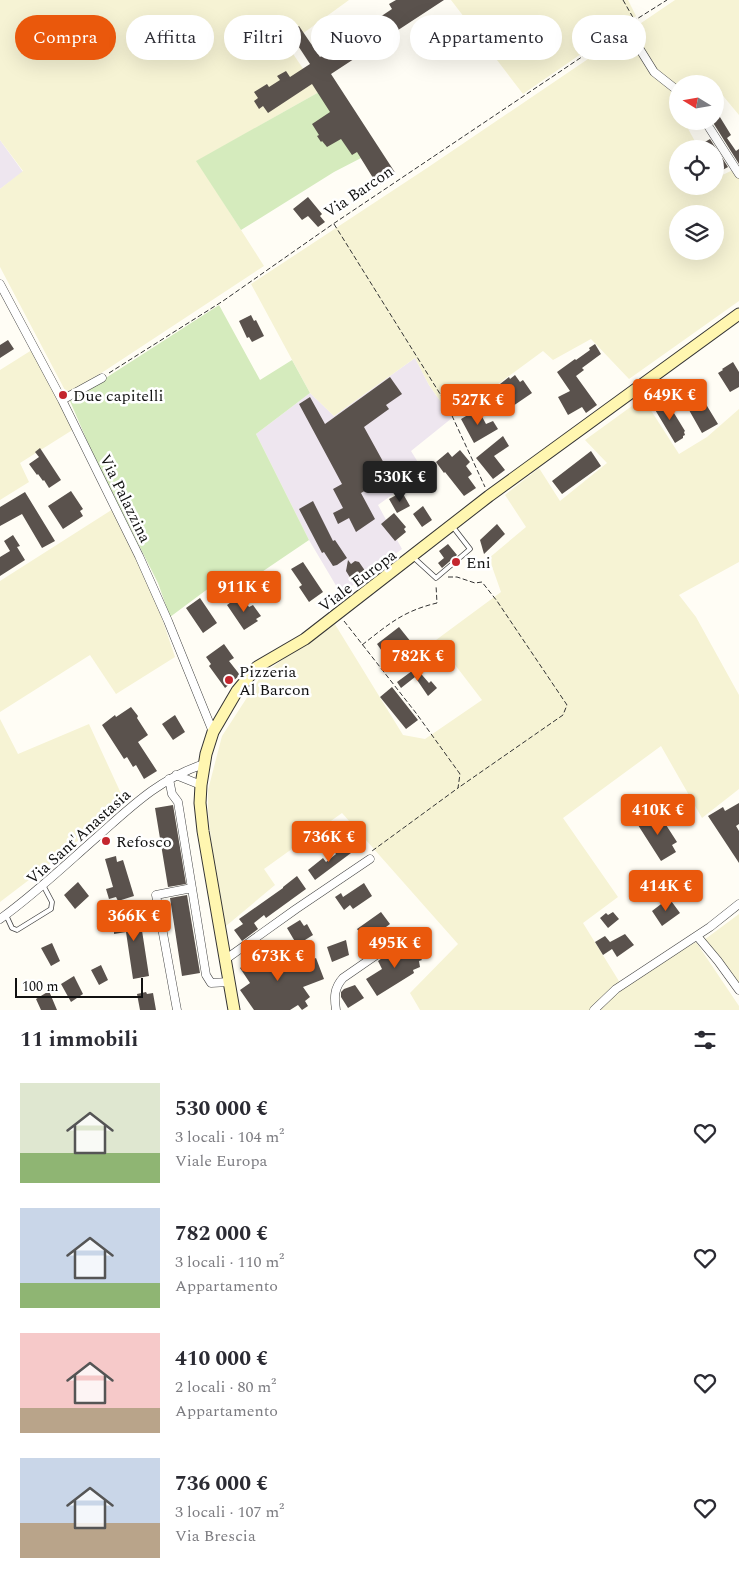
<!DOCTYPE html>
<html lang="it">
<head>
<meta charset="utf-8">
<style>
	:root { --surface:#fff; --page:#f2f2f3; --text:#2b2b33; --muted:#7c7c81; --accent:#ea580c }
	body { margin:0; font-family:Spectral,serif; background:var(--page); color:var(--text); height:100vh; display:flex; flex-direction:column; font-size:19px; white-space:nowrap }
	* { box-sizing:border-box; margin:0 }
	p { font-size:16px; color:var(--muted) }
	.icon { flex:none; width:28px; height:28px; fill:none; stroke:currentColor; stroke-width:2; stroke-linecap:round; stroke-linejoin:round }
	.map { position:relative; height:1010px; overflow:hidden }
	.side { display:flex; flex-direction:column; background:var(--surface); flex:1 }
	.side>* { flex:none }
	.guide { position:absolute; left:15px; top:15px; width:710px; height:45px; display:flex; gap:10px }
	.needle { width:32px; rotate:281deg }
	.buttons { position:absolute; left:669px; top:75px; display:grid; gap:10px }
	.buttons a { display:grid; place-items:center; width:55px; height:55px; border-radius:50%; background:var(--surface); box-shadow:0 5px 20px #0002; font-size:25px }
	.scale { position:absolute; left:15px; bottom:12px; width:128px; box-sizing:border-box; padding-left:5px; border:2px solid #111; border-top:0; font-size:14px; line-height:18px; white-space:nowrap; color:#111; -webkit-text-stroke:4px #fff; paint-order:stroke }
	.price { position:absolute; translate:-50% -42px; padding:0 11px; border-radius:5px; background:var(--accent); color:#fff; font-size:16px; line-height:32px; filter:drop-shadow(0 1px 2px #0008) }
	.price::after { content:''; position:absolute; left:50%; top:30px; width:15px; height:11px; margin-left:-8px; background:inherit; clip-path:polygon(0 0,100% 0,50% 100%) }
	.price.on { background:#222; color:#fff }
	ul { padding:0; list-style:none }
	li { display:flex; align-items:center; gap:15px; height:125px; padding:0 20px }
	li span { display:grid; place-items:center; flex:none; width:140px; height:100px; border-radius:0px; color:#555 }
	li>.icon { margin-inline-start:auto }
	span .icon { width:60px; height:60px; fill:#fffc; stroke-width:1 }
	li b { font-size:21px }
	h2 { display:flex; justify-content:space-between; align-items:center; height:60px; padding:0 20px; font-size:21px }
	.chip { padding:0 18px; border-radius:22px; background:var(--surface); box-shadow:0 5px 20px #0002; font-size:18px; line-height:45px }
	.chip.on { background:var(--accent); color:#fff }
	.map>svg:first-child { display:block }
</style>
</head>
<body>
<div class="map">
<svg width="739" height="1010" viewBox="0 0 739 1010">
	<rect width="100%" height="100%" fill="#fffdf5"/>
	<!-- industrial -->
	<path fill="#eee6ef" d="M0,140L23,172L0,189Z
		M415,358L429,385L452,418L411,451L424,472L378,505L402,549L341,594L309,540L256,434L310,393L334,416Z"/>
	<!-- farmland -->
	<path fill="#f6f3d4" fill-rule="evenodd" d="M0,0H349L287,45L319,92L197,161L264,266L106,370L67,394L0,267V189L23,171L0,140Z
		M451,0H628L636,16L523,94Z
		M675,0H739V115L719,91L715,94V84H678V121H684L699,149H678V186H715V177L716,178L735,169L739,177V301L629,379L591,339L553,360L543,351L452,418L429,385L415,358L334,416L310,393L251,284L427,168ZM678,214H715V251H678Z
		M35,348L74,429L20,463L29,482L0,500V370Z
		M643,398L679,454L707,437L739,409V562L679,595L696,617L739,695V789L702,818L661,746L563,818L618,897L583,923L622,986L696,942L739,1006V1010H420L410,993L458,944L342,813L264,869L275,885L226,926L214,868L208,811V790L222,736L261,676L333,621L403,735L425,739L482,700L436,640L501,592L489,558L526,527L505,495L539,468L560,501L607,463L585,440Z
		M113,509L151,586L175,657L116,694L90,655L0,712V581Z
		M0,719L18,754L89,724L124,800L63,854L0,902Z
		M739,914V984L704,940Z"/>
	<!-- green -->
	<path fill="#d5ebbd" d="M319,92L363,157L334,172L241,230L196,161Z
		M219,305L260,380L292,360L310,393L256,434L309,540L232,592L209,588L170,617L158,583L91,450L70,401Z"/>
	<!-- building -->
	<path fill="#5a524d" d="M396,0H444L331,74L396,174L378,186L357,152L352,155L341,139L327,147L322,141L321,142L317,136L319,135L312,124L330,112L312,84L268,113L263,106L259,109L254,101L258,98L254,92L267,84L269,87L280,80L277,76L286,71L290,77L310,64L289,32L299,26L320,57L392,9L389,4Z
		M715,109L731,135L727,138L736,151L739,149V164L712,121H715Z
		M710,139L728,167L715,174V149H693Z
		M308,197L322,214L320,216L325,222L318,227L308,216L302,220L293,209Z
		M251,315L254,321L256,320L264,336L252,342L249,337L247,338L239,321Z
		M8,340L14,349L0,358V345Z
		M595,344L601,354L582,368L584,370L576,376L597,405L586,413L582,407L568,415L558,397L570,391L557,372L575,359L576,360L590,350L589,348Z
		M733,362L739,372V387L730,392L718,373L723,370L722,369Z
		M515,375L520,382L523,380L532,393L513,406L507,397L509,396L500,384L509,377L510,379Z
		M390,377L402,394L386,405L389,409L364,427L391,476L361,493L375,519L356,532L349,518L338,524L333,513L343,508L333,489L342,484L299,404L310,397L325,424Z
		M666,400L685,431L684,432L685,435L683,436V438L675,443L654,408Z
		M704,401L718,424L702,433L689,410Z
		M478,409L486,424L493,421L498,429L474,443L461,419Z
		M503,436L509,446L494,456L505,470L493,479L476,458Z
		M40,448L61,480L49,488L44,480L43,481L38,474L37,475L29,464L39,457L35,452Z
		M460,450L470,462L466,466L472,474L468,477L476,488L464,496L445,472L444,473L436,462L448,452L452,457Z
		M591,451L601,466L562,494L552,481Z
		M71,491L83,509L80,511L83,516L63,529L48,506Z
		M25,492L55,541L42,548L22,514L0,526V507Z
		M402,492L410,506L397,513L389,499Z
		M313,501L333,541L335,540L347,558L337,565L333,566L324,552L322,553L299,509Z
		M423,506L432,520L422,527L413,514Z
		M394,513L406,527L404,529L406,532L395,541L381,524Z
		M497,524L505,534L484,554L480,540Z
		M13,535L20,546L17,547L25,560L0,576V557L10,551L4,541Z
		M448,544L457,555L442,568L438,563L444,558L439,551Z
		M348,560L351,564L355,561L359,562L368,575L354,584L346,571Z
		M303,562L323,592L309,602L299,587L302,585L291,569Z
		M241,595L249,607L253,605L261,616L256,619L258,621L244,630L227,605Z
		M200,598L217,623L203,633L186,608Z
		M399,627L411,642L392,657L388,651L384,654L377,644Z
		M224,644L234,658L229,661L240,675L225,688L209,666L211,664L206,657Z
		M416,668L429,683L431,681L437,688L428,696L415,677L401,688L397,682Z
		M392,687L418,720L406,729L380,697Z
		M131,707L138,716L137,718L148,735L138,742L157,771L144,779L136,765L133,767L127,757L124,759L102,725L115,715L116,717Z
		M175,715L185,732L173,740L162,724Z
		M739,803V824L736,826L739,831V863L708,816L723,807L725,811Z
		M173,805L186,884L168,887L155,808Z
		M650,813L653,818L659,814L677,842L672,845L676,852L661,861L636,822Z
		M342,845L344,848L346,847L351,853L315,880L308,870L323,858L326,862L336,854L334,851Z
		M116,856L117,862L123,860L134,896L118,901L116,897L109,899L106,889L113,887L105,859Z
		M297,876L306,889L266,918L264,915L254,923L258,929L242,941L234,930L243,924L239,919L283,888V887Z
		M78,882L89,896L75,909L64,895Z
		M364,883L372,896L353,909L350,905L344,910L335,897L341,893L343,897Z
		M187,895L200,973L182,976L170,898Z
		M669,898L680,913L662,926L652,911Z
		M142,911L144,924H141L149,976L133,979L126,932L114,934V920L126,918V913Z
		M381,912L390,924L366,942L357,929Z
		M613,912L619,919L608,928L600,918L606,913L608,915Z
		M300,920L304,926L307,924L313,935L297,945L287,928Z
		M625,934L634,945L617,957L612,949L603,955L595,942L605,936L610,942Z
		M346,940L349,955L332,962L327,947Z
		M268,941L278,954L267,972L283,962L285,964L287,963L293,972L310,965L309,961L316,958L324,979L303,987L310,997L305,1001L308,1006L302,1010L298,1005L290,1010H254L240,990L250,983L240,968L259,954L258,953L262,950L260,947Z
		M52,943L60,961L51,966L41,948Z
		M410,943L422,960L419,961L420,967L413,970L414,973L377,996L366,979L382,969L378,961L385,956L387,959Z
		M101,965L108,980L99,985L91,970Z
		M74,976L83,994L71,1002L61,984Z
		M355,985L364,998L348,1008L341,997V992L344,989Z
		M49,991L57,1010H41L36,999Z
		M146,992L147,994L153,993L156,1010H140L137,994Z"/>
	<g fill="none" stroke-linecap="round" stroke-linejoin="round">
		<defs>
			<path id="lane" d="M413,557L436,578L470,549L453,527
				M6,915L12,928L17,930L51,909L52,902L43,885"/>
			<path id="street" d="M626,27L654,72L678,91
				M705,121L739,174
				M0,284L62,400L139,556L168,621L213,732
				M62,400L102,378
				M176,775L201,785
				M169,779L172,794L178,802L206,975L211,983L229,982
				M0,919C35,894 65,865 97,837C132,806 159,779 204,764
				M697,936L718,961L739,990
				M226,959L296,909L370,859
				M177,1010L156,895L192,888
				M336,1010C334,997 334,988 343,978L398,940
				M594,1010L616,989L710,927L739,904"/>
			<path id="secondary" d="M234,1010L203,831L200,803L201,785L206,754L213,732L237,691L257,667L305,639L489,496L739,314"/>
		</defs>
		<!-- lane casing -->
		<use href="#lane" stroke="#444" stroke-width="5.5"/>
		<!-- street casing -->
		<use href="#street" stroke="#444" stroke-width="9"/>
		<!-- secondary casing -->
		<use href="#secondary" stroke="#333" stroke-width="13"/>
		<!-- path -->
		<path stroke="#333" stroke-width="1" stroke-dasharray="5 2.5" stroke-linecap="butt" d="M623,0L635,21
			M632,22L667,0
			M334,224L447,405L485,487
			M109,373L223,301L333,224L619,32
			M448,577H457L475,583L482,582L497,601L567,705L563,715L458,788
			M344,621L416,713L460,774L458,788L372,851
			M362,645C389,624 403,611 437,603L436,585"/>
		<!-- lane -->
		<use href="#lane" stroke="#fff" stroke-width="4"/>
		<!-- street -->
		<use href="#street" stroke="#fff" stroke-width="8"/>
		<!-- secondary -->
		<use href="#secondary" stroke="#fff6b0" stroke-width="11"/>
	</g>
	<!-- markers -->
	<g fill="#c4262e" stroke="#fff" stroke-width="2">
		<circle cx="63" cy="395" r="5"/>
		<circle cx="456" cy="562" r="5"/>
		<circle cx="229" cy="680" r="5"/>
		<circle cx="106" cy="841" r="5"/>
	</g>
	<g text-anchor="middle" stroke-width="5" stroke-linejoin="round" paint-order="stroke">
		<!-- street labels -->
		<g font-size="16" fill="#111" stroke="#fff">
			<text transform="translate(358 191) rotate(-34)" y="6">Via Barcon</text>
			<text transform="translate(126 498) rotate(64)" y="6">Via Palazzina</text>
			<text transform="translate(357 580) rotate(-37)" y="6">Viale Europa</text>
			<text transform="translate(78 836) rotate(-42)" y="6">Via Sant'Anastasia</text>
		</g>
		<!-- poi labels -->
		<g font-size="16" fill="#111" stroke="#fff" text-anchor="start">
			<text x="73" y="401">Due capitelli</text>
			<text x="466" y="568">Eni</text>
			<text x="239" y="677">Pizzeria<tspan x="239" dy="18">Al Barcon</tspan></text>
			<text x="116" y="847">Refosco</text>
		</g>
	</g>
</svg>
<div class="buttons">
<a><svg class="needle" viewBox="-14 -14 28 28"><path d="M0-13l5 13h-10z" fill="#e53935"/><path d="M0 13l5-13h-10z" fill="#7c7c81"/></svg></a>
<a><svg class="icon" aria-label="locate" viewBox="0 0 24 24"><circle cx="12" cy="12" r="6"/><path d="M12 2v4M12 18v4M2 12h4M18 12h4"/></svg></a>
<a><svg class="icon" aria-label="layers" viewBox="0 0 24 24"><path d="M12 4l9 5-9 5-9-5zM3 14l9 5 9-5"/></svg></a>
</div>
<div class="scale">100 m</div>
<b class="price" style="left:670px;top:421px">649K €</b>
<b class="price" style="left:478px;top:426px">527K €</b>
<b class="price on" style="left:400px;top:503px">530K €</b>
<b class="price" style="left:244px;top:613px">911K €</b>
<b class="price" style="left:418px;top:682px">782K €</b>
<b class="price" style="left:658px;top:836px">410K €</b>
<b class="price" style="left:329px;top:863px">736K €</b>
<b class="price" style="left:666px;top:912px">414K €</b>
<b class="price" style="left:134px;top:942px">366K €</b>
<b class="price" style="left:395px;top:969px">495K €</b>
<b class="price" style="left:278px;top:982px">673K €</b>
<div class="guide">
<a class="chip on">Compra</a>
<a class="chip">Affitta</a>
<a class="chip">Filtri</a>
<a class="chip">Nuovo</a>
<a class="chip">Appartamento</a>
<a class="chip">Casa</a>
</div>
</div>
<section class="side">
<h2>11 immobili<svg class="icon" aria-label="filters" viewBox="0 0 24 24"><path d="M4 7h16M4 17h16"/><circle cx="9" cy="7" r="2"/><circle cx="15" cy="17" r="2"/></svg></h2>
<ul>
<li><span style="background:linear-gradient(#dfe7d0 70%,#8fb573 0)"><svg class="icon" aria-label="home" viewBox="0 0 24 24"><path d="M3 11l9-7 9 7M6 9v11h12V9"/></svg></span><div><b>530 000 €</b><p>3 locali · 104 m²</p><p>Viale Europa</p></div><svg class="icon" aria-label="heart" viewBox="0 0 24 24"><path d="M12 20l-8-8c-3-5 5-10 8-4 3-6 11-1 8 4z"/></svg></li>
<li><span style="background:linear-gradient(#c9d6e8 75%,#8fb573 0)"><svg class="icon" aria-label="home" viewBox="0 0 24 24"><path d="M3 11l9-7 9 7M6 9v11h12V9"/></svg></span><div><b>782 000 €</b><p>3 locali · 110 m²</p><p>Appartamento</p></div><svg class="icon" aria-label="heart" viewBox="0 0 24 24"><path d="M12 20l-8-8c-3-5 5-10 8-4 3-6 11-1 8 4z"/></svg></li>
<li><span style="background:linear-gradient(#f6c9c9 75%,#b9a48a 0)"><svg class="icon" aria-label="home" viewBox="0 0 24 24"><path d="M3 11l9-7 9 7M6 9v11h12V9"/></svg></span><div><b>410 000 €</b><p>2 locali · 80 m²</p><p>Appartamento</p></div><svg class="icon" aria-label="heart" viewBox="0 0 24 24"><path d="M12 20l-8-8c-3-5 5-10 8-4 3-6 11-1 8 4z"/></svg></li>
<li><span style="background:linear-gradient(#c9d6e8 65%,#b9a48a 0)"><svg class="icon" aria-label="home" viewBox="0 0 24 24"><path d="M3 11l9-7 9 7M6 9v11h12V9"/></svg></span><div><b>736 000 €</b><p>3 locali · 107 m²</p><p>Via Brescia</p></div><svg class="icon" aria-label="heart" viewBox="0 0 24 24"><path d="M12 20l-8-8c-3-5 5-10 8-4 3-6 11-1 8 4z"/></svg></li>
</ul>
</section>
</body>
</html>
